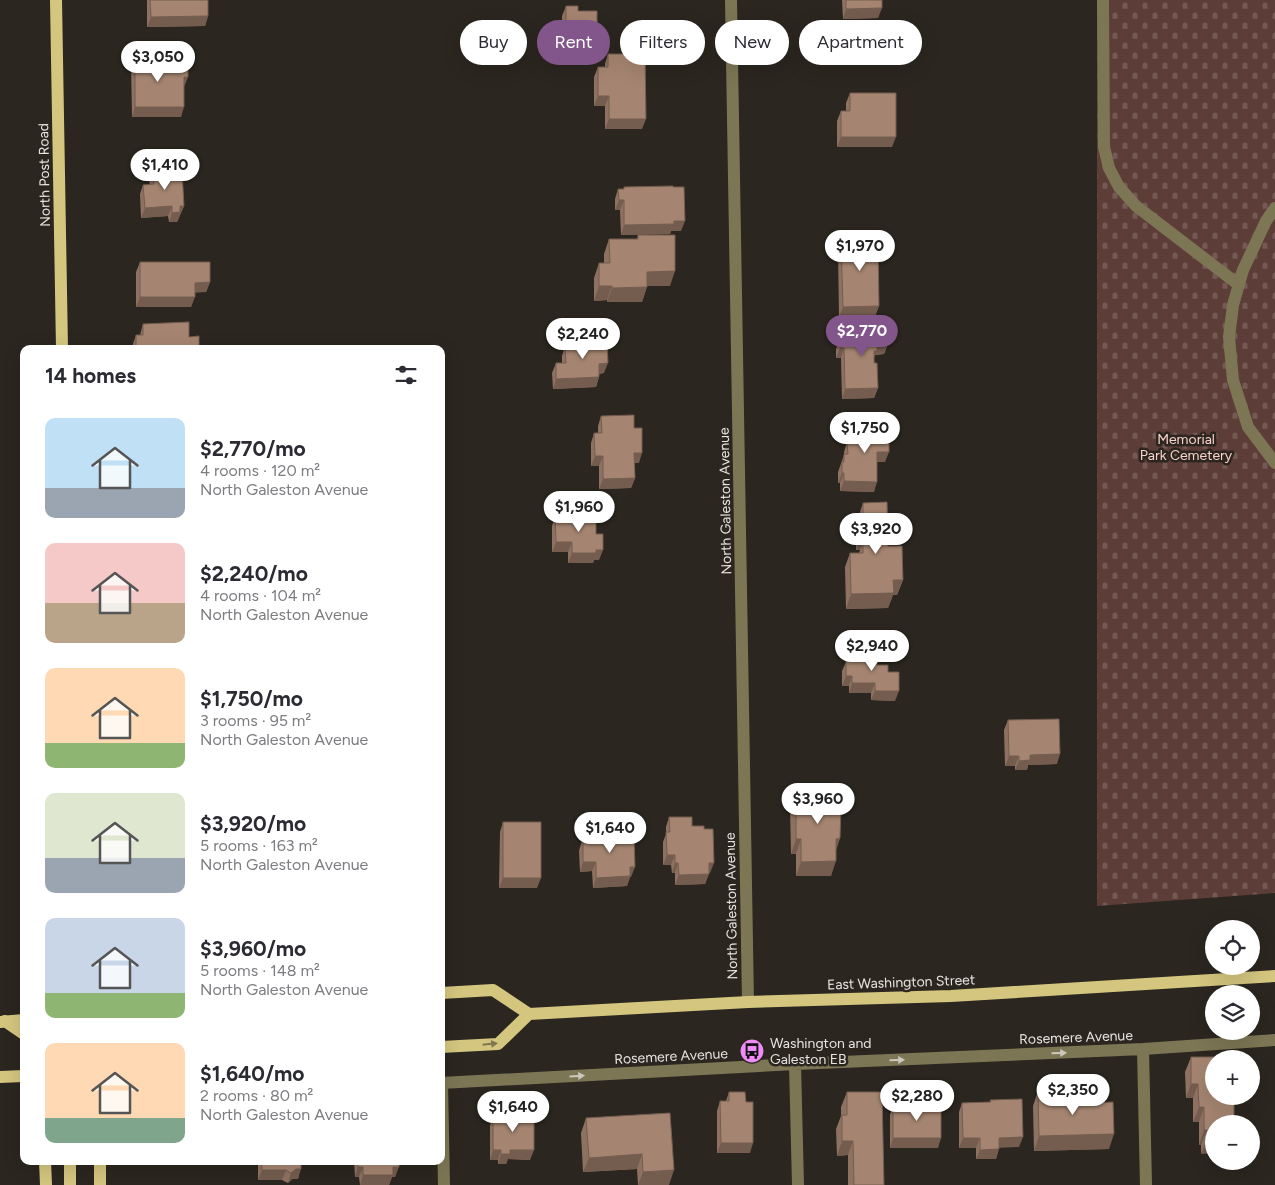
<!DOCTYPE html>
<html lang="en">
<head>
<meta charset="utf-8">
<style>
	:root { --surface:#fff; --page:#f7f7f7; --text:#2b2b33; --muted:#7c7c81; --accent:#83568b }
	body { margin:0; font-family:Figtree,sans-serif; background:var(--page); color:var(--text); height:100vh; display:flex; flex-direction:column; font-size:19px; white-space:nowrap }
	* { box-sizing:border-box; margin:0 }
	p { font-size:16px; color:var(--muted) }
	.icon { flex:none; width:28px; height:28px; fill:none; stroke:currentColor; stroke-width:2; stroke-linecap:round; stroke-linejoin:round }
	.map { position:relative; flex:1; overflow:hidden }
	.panel { position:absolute; left:20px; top:345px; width:425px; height:820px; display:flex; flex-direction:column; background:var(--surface); border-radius:10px; box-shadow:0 5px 20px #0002 }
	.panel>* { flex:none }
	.hud { position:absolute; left:460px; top:20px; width:475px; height:45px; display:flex; gap:10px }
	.buttons { position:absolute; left:1205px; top:920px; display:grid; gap:10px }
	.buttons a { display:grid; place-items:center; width:55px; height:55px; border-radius:50%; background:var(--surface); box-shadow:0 5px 20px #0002; font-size:25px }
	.price { position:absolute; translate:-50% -42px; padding:0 11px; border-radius:18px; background:#fff; color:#222; font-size:16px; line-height:32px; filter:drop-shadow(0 1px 2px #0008) }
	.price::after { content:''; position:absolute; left:50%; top:30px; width:15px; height:11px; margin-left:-8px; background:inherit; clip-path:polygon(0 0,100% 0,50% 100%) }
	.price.selected { background:var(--accent); color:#fff }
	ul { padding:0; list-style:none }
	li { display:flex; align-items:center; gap:15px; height:125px; padding:0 25px }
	li span { display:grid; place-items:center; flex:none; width:140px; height:100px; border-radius:10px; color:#555 }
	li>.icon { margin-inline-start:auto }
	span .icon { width:60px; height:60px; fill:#fffc; stroke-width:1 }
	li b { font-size:21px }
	h2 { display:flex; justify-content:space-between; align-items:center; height:60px; padding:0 25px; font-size:21px }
	.tag { padding:0 18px; border-radius:22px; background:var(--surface); box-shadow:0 5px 20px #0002; font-size:18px; line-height:45px }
	.tag.selected { background:var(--accent); color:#fff }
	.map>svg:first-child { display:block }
</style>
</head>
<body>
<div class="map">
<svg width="1275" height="1185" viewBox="0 0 1275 1185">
	<defs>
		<pattern id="cemetery-stones" width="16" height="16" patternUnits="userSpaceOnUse" patternTransform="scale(1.25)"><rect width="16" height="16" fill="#5d3d37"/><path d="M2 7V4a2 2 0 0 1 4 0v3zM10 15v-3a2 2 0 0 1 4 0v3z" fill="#745954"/></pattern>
	</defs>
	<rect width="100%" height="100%" fill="#2b261f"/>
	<!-- cemetery -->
	<path fill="url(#cemetery-stones)" d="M1097,0H1275V893L1097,906Z"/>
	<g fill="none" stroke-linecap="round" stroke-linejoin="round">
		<!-- minor -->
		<path stroke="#7d7655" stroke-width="12" d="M731,0L748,1002
			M1103,0L1104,147L1109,168L1119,187L1136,206L1239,285
			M1275,208L1266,221L1243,270L1233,305L1229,337L1233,380L1248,427L1275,463
			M1143,1049L1146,1185
			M795,1064L798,1185
			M441,1083L795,1064L1143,1049L1275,1040
			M442,1083L444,1185"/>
		<!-- major -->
		<path stroke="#d4c67f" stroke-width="12" d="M56,0L62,349
			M441,993L493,990L529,1014L748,1002L951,996L1275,976
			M5,1021L24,1034
			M0,1022L24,1020
			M441,1047L498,1044L529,1014
			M0,1077L24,1076
			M45,1161L46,1185
			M70,1161V1185
			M100,1161V1185"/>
	</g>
	<!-- wall -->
	<path fill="#8e7261" d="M147,0H208V16L205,26L147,27Z
		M842,0H882L878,18L843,19Z
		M566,6L578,11L593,52L549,51V30L553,21H562V16Z
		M135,52L151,64L182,68L184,87L181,117H132L131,62Z
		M608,54L642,129H605V106H594V77L598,67H605V64Z
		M850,93L892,147H837V121L841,111H846V103Z
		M153,172L184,206L177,222H169L168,216L141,218L140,194L143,185L150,184L149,182Z
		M618,189L681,231H671L670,234L621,235L620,210H615V199Z
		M638,235L670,286H647L642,302H607V300L594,301V278L599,263H604V254L609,239H637Z
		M841,239L879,306L875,316L839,317L838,249Z
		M140,262L210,282L206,292H195L191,307H136V272Z
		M143,324L189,337L199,349H133V344L136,335H140Z
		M845,330L888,344L884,354L875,355L874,358L878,388L874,398L842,399L841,358H836V349L840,339H842Z
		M575,341L604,373L599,374V377L596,387L553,389L552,373L556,363H562V356L565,346L573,345Z
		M601,416L634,428L639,463H635V478L631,488L599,489V466H591V443L594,433H598V426Z
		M852,428L885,462H877L874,492L840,491V483H838V472L844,455V452L847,442H849V438Z
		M863,503L888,546L903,580L897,595H893L888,608L846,609L845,567L850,553H859L860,550H856V529L858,524V518Z
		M555,516L596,534L599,560H594L593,563H568V552H552V526Z
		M850,653L877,665L888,672L895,701L871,700V693H849V686H842V671Z
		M1008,720L1057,764L1028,765L1027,770H1015V766H1005L1004,730Z
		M796,791L838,807L840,838L836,850L831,876H796V854H791L790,806Z
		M669,817L692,826L710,873H709L705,884L675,885V873H672L671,865H663V842L666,834V827Z
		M503,822L537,888H499L500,832Z
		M584,834L616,836L631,877H630L627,886L593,888L592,871L580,872L579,851Z
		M1191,1057L1234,1096L1201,1154V1145H1199V1122H1193V1098H1186L1185,1072Z
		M1038,1091L1070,1104L1109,1149L1034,1151L1033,1106Z
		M729,1092L746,1102L750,1153H717V1111L720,1101H726Z
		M847,1092L884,1185H848V1155L837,1156L836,1129L841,1116V1107Z
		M990,1100L1019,1147H999L996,1159H976V1148H959V1112L962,1103L990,1102Z
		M893,1105L933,1108L938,1148H890V1115Z
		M670,1113L669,1185H638L637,1169L583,1172L581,1133L586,1118Z
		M493,1116L530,1160L508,1159L506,1164H498V1160H490V1126Z
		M258,1161H301L298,1179H292L288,1183L282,1180H258Z
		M354,1161H399L395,1177H392L389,1185H360L359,1177H355Z"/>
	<!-- shaded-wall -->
	<path fill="#745d4f" d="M882,8L878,18L843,19L846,9Z
		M208,16L205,26L147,27L151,17Z
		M553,42H597L593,52L549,51Z
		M184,77H188L184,87Z
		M598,96H609L605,106H594Z
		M135,107H184L181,117H132Z
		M609,119H646L642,129H605Z
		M841,137H896L892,147H837Z
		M619,200H624L620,210H615Z
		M172,206L168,216L141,218L145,208Z
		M180,206H184L177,222H169L172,213Z
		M674,221H685L681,231H671L670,234L621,235L624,225Z
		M675,271L670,286H642L647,272Z
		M210,282L206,292L191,293L195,283Z
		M599,286H612L607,300L594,301Z
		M647,287L642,302H607L612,288Z
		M140,297H195L191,307H136Z
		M879,306L875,316L839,317L843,307Z
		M888,344L884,354L875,355L873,361H870L877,345Z
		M136,346H140L139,349H135Z
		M840,348H844L841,358H836Z
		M608,363L604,373L595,374L599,364Z
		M599,377L596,387L553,389L556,379Z
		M878,388L874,398L842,399L845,389Z
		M877,452H889L885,462H874Z
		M634,453H642L639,463H631Z
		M595,456H603L599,466H591Z
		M842,473H844L840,483H838Z
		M635,478L631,488L599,489L603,479Z
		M844,481L877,482L874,492L840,491Z
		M862,535H866L860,550H856Z
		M556,542H572L568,552H552Z
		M596,550H603L599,560H594L593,563H568L572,553Z
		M893,580H903L897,595H893L888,608L846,609L851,594Z
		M846,676H852L849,686H842Z
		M852,683H875L871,693H849Z
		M875,691H899L895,701L871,700Z
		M1060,754L1057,764L1028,765L1027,770H1015L1019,761L1030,755Z
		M1009,756H1019L1015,766H1005Z
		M840,838L835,853L836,839Z
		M796,839H801L796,854H791Z
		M667,855H675L671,865H663Z
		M836,861L831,876H796L801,862Z
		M583,862H596L592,871L580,872Z
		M675,863H678L675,873H672Z
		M709,863H714L710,873H705Z
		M630,867H635L631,877H630L627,886L593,888L596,878Z
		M709,874L705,884L675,885L679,875Z
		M503,878H541L537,888H499Z
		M1191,1084H1198L1193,1098H1186Z
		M1199,1107H1204L1199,1122H1193Z
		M1204,1130H1207L1201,1145H1199Z
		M1114,1134L1109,1149L1034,1151L1039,1136Z
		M1023,1137L1019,1147L995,1148L999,1138Z
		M893,1138H941L938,1148H890Z
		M963,1138H980L976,1148H959Z
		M1207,1139H1214V1153L1201,1154Z
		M842,1141H853L848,1155L837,1156Z
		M721,1143H753L750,1153H717Z
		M999,1149L996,1159H976L980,1150Z
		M493,1150H501L498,1160H490Z
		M510,1150H534L530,1160L508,1159L506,1164H498L501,1154Z
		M642,1154L637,1169L583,1172L589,1158Z
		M358,1167H363L359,1177H355Z
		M393,1167H399L395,1177H392L389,1185H360L363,1175Z
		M296,1169H301L298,1179H292L288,1183L291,1173Z
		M262,1170H286L282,1180H258Z
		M674,1170L669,1185H638L643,1172Z"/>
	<!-- building -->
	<path fill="#a58571" stroke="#745d4f" d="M150,0H208V16L151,17Z
		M846,0H882V8L846,9Z
		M566,6H578V11H597V42H553V21H566Z
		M135,52H151V64H182V68H188V77H184V107H135Z
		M608,54H645L646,119H609V96H598V67H608Z
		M850,93H896V137H841V111H850Z
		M182,170L184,206H180V212L172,213V206L145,208L143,185L154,184L153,172Z
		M673,186V187H684L685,221H674V224L624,225V200H619L618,189H624V187Z
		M638,235H675V271L647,272V287L612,288V286H599V263H610L609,239H638Z
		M878,238L879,306L843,307L841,239Z
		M140,262H210V282L195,283V297H140Z
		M189,322V337L199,336V349H140V346H136V335H143V324Z
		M845,330H887L888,344L877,345V351H874V363H877L878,388L845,389L844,348H840V339H845Z
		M607,340L608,363L599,364V377L556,379V363H566L565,346L575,345V341Z
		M634,415V428H642V453H634L635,478L603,479V456H595L594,433H602L601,416Z
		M852,428H889V452H877V482L844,481V473H842V462H844V454H848L847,442H852Z
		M887,502L888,546H902L903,580H893L894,593L851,594L850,553H863V542H867L866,535H862L861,514H863V503Z
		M596,514V534H603V550H596V553H572V542H556L555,516Z
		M850,653L877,654V665H888V672H899V691H875V683H852V676H846V661H850Z
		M1059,719L1060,754L1030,755V760L1019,761V756H1009L1008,720Z
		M796,791H838V807H841L840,838L836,839V861L801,862V839H796Z
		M669,817H692V826H704V829H713L714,863H709V874L679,875L678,863H675V855H667L666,832H670Z
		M503,822H541V878H503Z
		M616,833V836H634L635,867H630V876L596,878V862H583V841H585L584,834Z
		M1191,1057H1233V1059H1214V1096H1234V1124H1214V1139H1207V1130H1204V1107H1199L1198,1084H1191Z
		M1070,1090V1104L1113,1102L1114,1134L1039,1136L1038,1091Z
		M729,1092H745L746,1102H753V1143H721L720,1101H729Z
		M847,1092H882L884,1185H854L853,1141H842V1115H847Z
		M1022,1099L1023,1137L999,1138V1149L980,1150V1138H963L962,1103L991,1102L990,1100Z
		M893,1105H933V1108H941V1138H893Z
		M670,1113L674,1170L643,1172L642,1154L589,1158L586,1118Z
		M493,1116H534V1150H510V1154H501V1150H493Z
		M262,1161H301V1169H296L291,1173L286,1170H262Z
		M358,1161H399V1167H393V1175H363V1167H358Z"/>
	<!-- one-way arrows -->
	<defs><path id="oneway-solid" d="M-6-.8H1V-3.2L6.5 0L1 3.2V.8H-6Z" transform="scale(1.25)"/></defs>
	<use fill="#80764f" href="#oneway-solid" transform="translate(490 1044) rotate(-6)"/>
	<g fill="#ccc8bc">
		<use href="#oneway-solid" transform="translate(1059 1053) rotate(-2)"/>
		<use href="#oneway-solid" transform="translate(897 1060) rotate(-2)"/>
		<use href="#oneway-solid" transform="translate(577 1076) rotate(-3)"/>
	</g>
	<!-- icons -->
	<defs>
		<symbol id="bus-disc" viewBox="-11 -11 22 22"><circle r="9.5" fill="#ef8bf7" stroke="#2b261f"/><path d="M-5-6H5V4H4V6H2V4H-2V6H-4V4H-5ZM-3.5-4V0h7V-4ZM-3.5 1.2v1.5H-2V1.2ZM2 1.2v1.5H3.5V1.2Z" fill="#111"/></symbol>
	</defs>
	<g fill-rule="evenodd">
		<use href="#bus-disc" x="738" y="1037" width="28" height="28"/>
	</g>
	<g text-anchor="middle" stroke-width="5" stroke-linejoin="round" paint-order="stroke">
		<!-- street labels -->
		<g font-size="14" fill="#e7e4df" stroke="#2b261f">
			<text transform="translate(44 175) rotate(-91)" y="5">North Post Road</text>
			<text transform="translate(725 501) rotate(-91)" y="5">North Galeston Avenue</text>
			<text transform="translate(731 906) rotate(-91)" y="5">North Galeston Avenue</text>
			<text transform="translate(901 982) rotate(-2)" y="5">East Washington Street</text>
			<text transform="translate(1076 1037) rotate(-2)" y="5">Rosemere Avenue</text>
			<text transform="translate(671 1056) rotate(-3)" y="5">Rosemere Avenue</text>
		</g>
		<!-- park labels -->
		<g font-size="14" fill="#fcd3cb" stroke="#2b261f">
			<text x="1186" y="444">Memorial<tspan x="1186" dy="16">Park Cemetery</tspan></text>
		</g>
		<!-- poi labels -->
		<g font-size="14" fill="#e7e4df" stroke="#2b261f" text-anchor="start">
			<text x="770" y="1048">Washington and<tspan x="770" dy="16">Galeston EB</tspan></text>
		</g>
	</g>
</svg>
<div class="buttons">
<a><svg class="icon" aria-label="locate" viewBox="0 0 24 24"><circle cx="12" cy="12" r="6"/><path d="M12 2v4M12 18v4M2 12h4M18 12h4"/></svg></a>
<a><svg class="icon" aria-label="layers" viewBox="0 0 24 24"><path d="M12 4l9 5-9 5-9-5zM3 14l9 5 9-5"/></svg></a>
<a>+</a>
<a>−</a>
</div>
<b class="price" style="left:158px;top:83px">$3,050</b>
<b class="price" style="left:165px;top:191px">$1,410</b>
<b class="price" style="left:860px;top:272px">$1,970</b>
<b class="price selected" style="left:862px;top:357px">$2,770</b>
<b class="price" style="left:583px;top:360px">$2,240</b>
<b class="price" style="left:865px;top:454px">$1,750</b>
<b class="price" style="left:579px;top:533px">$1,960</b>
<b class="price" style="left:876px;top:555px">$3,920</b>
<b class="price" style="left:872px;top:672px">$2,940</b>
<b class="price" style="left:818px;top:825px">$3,960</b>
<b class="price" style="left:610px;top:854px">$1,640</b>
<b class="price" style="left:1073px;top:1116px">$2,350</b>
<b class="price" style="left:917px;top:1122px">$2,280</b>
<b class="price" style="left:513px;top:1133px">$1,640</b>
<div class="hud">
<a class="tag">Buy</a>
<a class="tag selected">Rent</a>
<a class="tag">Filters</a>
<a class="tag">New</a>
<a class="tag">Apartment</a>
</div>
<section class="panel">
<h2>14 homes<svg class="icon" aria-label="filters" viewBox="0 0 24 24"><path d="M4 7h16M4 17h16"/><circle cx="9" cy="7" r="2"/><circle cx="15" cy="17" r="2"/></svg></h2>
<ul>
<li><span style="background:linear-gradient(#bfe0f5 70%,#9aa5b1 0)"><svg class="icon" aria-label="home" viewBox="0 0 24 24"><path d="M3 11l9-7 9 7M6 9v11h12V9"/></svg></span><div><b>$2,770/mo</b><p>4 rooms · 120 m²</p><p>North Galeston Avenue</p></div></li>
<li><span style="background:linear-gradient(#f6c9c9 60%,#b9a48a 0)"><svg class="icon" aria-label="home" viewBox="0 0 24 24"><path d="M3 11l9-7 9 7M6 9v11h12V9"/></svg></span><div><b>$2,240/mo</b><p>4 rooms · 104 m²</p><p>North Galeston Avenue</p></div></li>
<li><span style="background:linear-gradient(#ffd9b3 75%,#8fb573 0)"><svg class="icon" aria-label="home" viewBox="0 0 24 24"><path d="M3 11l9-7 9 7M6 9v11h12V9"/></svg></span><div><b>$1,750/mo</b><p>3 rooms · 95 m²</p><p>North Galeston Avenue</p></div></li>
<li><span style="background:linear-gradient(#dfe7d0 65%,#9aa5b1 0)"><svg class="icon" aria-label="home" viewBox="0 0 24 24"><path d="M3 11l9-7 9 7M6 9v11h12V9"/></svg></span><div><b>$3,920/mo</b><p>5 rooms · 163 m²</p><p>North Galeston Avenue</p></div></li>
<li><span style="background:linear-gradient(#c9d6e8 75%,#8fb573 0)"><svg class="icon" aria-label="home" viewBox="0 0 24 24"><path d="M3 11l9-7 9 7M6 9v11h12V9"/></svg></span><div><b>$3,960/mo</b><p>5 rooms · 148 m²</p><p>North Galeston Avenue</p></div></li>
<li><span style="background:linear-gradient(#ffd9b3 75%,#7fa58c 0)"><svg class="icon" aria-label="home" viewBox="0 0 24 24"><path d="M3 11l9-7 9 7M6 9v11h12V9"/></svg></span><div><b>$1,640/mo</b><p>2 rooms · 80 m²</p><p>North Galeston Avenue</p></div></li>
</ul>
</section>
</div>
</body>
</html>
